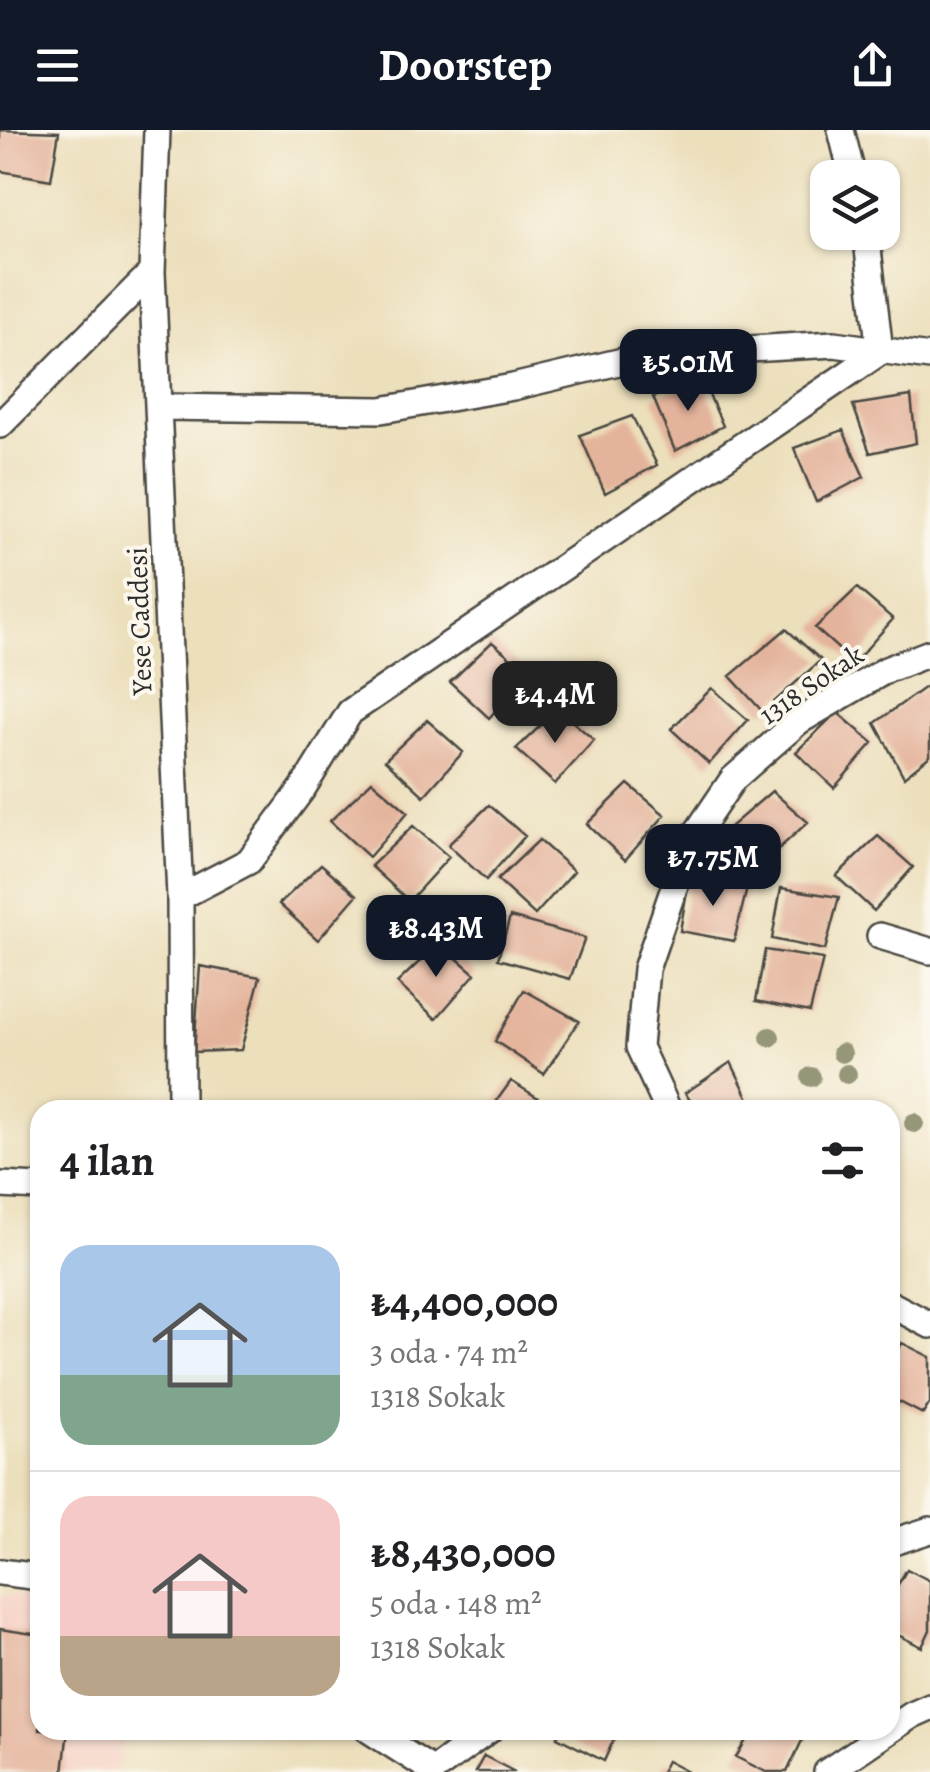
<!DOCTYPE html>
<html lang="tr">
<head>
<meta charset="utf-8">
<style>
	:root { --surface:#fff; --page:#f2f2f2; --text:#202124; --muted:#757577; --line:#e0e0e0; --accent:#111827 }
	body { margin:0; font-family:Alegreya,serif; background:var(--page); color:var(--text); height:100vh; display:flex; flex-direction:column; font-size:38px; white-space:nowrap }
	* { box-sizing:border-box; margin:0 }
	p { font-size:32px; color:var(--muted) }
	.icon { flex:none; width:55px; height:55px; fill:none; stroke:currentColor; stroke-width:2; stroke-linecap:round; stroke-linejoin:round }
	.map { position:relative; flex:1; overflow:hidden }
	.details { position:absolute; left:30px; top:970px; width:870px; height:640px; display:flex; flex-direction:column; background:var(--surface); border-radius:30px; box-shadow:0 2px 8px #0004 }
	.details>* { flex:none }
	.controls { position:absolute; left:810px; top:30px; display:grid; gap:20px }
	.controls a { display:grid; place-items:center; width:90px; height:90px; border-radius:20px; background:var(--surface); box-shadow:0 2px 8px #0004; font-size:50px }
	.price { position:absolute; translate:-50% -85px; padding:0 22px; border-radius:20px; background:var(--accent); color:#fff; font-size:32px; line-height:65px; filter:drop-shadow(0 2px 5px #0008) }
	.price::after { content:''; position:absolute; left:50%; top:60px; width:30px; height:22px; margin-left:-15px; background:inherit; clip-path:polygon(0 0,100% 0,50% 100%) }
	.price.active { background:#222; color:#fff }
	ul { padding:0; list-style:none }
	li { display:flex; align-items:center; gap:30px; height:250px; padding:0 30px }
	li+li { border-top:2px solid var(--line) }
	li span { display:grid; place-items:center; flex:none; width:280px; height:200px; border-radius:30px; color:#555 }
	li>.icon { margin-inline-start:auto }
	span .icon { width:120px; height:120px; fill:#fffc; stroke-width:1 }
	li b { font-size:42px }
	h2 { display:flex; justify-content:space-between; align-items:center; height:120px; padding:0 30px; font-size:42px }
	header { display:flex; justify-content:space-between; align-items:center; height:130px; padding:0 30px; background:var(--accent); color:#fff; font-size:45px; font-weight:600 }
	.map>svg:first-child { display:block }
</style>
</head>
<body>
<header><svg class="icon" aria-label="menu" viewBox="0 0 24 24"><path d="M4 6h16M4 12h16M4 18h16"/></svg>Doorstep<svg class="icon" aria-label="share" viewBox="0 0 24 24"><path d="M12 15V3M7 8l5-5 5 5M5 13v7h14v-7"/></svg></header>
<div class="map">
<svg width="930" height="1642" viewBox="0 0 930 1642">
	<rect width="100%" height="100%" fill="#fbf7ec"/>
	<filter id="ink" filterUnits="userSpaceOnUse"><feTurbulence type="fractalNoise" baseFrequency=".01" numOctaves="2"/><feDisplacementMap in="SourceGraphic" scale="20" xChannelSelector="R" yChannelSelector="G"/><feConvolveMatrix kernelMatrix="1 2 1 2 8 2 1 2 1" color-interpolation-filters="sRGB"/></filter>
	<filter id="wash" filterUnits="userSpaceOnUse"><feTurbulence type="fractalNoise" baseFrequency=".0048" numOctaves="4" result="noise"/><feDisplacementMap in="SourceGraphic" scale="40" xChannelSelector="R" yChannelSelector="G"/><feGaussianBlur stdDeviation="2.25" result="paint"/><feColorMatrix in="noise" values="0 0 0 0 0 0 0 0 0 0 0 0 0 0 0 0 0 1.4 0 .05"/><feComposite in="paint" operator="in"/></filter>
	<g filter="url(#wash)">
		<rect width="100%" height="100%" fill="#ecdfbc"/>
		<!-- built -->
		<path fill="#f6d1c5" d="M0,1465L40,1469V1600H125L117,1642H0Z"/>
		<g id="blocks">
			<!-- building -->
			<path fill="#e4b39b" d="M0,0L59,2L51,50L0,41Z
				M702,249L723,296L675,321L653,267Z
				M911,266L916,313L870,323L853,275Z
				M632,286L657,335L605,363L580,305Z
				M843,300L864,347L816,372L794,318Z
				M857,458L893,489L854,533L815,498Z
				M786,499L821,530L763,582L730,546Z
				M492,512L529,543L489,588L450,552Z
				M925,557L930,565V626L904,647L875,593Z
				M712,558L748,590L709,634L671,599Z
				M558,579L594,610L555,654L516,619Z
				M837,582L873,613L834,658L796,622Z
				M427,590L463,622L424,666L385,630Z
				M372,651L408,682L369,727L330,691Z
				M628,654L665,685L625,730L587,694Z
				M772,661L808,692L750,745L716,709Z
				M489,675L525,706L486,750L448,715Z
				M413,696L449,727L409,771L371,736Z
				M878,706L913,737L874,781L836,746Z
				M539,710L574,741L535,785L497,750Z
				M321,734L357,765L318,810L279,774Z
				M689,749L747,758L734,811L680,801Z
				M781,758L839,767L825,820L772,809Z
				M510,787L585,808L570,849L498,829Z
				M439,813L475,844L436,889L397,853Z
				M765,820L823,829L810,882L756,871Z
				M200,836L260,847L241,920L194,922Z
				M524,860L579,891L544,944L495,911Z
				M731,932L752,975L744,980H697L685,963Z
				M511,951L546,973L542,980H490Z
				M902,1213L930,1227V1273L923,1284L890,1267V1237Z
				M907,1439L930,1451V1500L922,1517L890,1501V1468Z
				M0,1499L40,1505V1600H68L63,1642H0Z
				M561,1600H618L604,1631L557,1607Z
				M752,1600H807L787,1642H766L736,1627Z
				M841,1600H866L861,1610Z
				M484,1626L515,1642H475Z
				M667,1631L688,1642H661Z"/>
		</g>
	</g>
	<g filter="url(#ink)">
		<use href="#blocks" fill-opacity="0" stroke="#484641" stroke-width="2.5"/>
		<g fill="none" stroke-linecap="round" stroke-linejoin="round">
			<defs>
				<path id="minor" d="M157,0L152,142L180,767L181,980
					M841,0L853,48
					M161,277L381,280L513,257L648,225L834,214L930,227
					M0,295L152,142
					M180,767L249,731L303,658L350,582L880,222L866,102
					M880,806L930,821
					M668,980L639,917L646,839L689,714L733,649L799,591L886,540L930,523
					M0,1055L40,1057
					M890,1174L930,1195
					M890,1413L930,1400
					M0,1442L40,1447
					M369,1600L432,1640
					M431,1642L489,1600
					M827,1642L912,1585L930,1577"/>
			</defs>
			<!-- minor casing -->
			<use href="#minor" stroke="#484641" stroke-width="30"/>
			<!-- minor -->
			<use href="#minor" stroke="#fff" stroke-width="25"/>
		</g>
		<!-- trees -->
		<g fill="#969779">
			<circle cx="770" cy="907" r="10"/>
			<circle cx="842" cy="923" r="10"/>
			<circle cx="847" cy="944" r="10"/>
			<circle cx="811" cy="947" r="10"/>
			<circle cx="914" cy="993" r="10"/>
		</g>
	</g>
	<g text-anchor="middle" stroke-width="8" stroke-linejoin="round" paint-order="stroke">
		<!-- street labels -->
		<g font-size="28" fill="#2b2b2b" stroke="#fbf7ec">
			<text transform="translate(139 491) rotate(-92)" y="10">Yese Caddesi</text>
			<text transform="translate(811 554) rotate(-34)" y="10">1318 Sokak</text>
		</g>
	</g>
</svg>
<div class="controls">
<a><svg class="icon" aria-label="layers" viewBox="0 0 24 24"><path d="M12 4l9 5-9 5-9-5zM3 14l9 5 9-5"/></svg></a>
</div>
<b class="price" style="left:688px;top:284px">₺5.01M</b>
<b class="price active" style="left:555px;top:616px">₺4.4M</b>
<b class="price" style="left:713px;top:779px">₺7.75M</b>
<b class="price" style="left:436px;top:850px">₺8.43M</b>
<section class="details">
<h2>4 ilan<svg class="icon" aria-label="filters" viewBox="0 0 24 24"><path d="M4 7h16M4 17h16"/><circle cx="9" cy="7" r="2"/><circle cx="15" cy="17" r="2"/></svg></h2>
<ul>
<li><span style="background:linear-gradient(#a9c7e8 65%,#7fa58c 0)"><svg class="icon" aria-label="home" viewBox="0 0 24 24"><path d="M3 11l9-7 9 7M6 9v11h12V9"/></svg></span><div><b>₺4,400,000</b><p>3 oda · 74 m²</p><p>1318 Sokak</p></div></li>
<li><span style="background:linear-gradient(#f6c9c9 70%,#b9a48a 0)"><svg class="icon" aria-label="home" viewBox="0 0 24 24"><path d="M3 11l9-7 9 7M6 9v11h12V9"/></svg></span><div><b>₺8,430,000</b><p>5 oda · 148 m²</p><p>1318 Sokak</p></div></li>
</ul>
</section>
</div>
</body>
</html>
